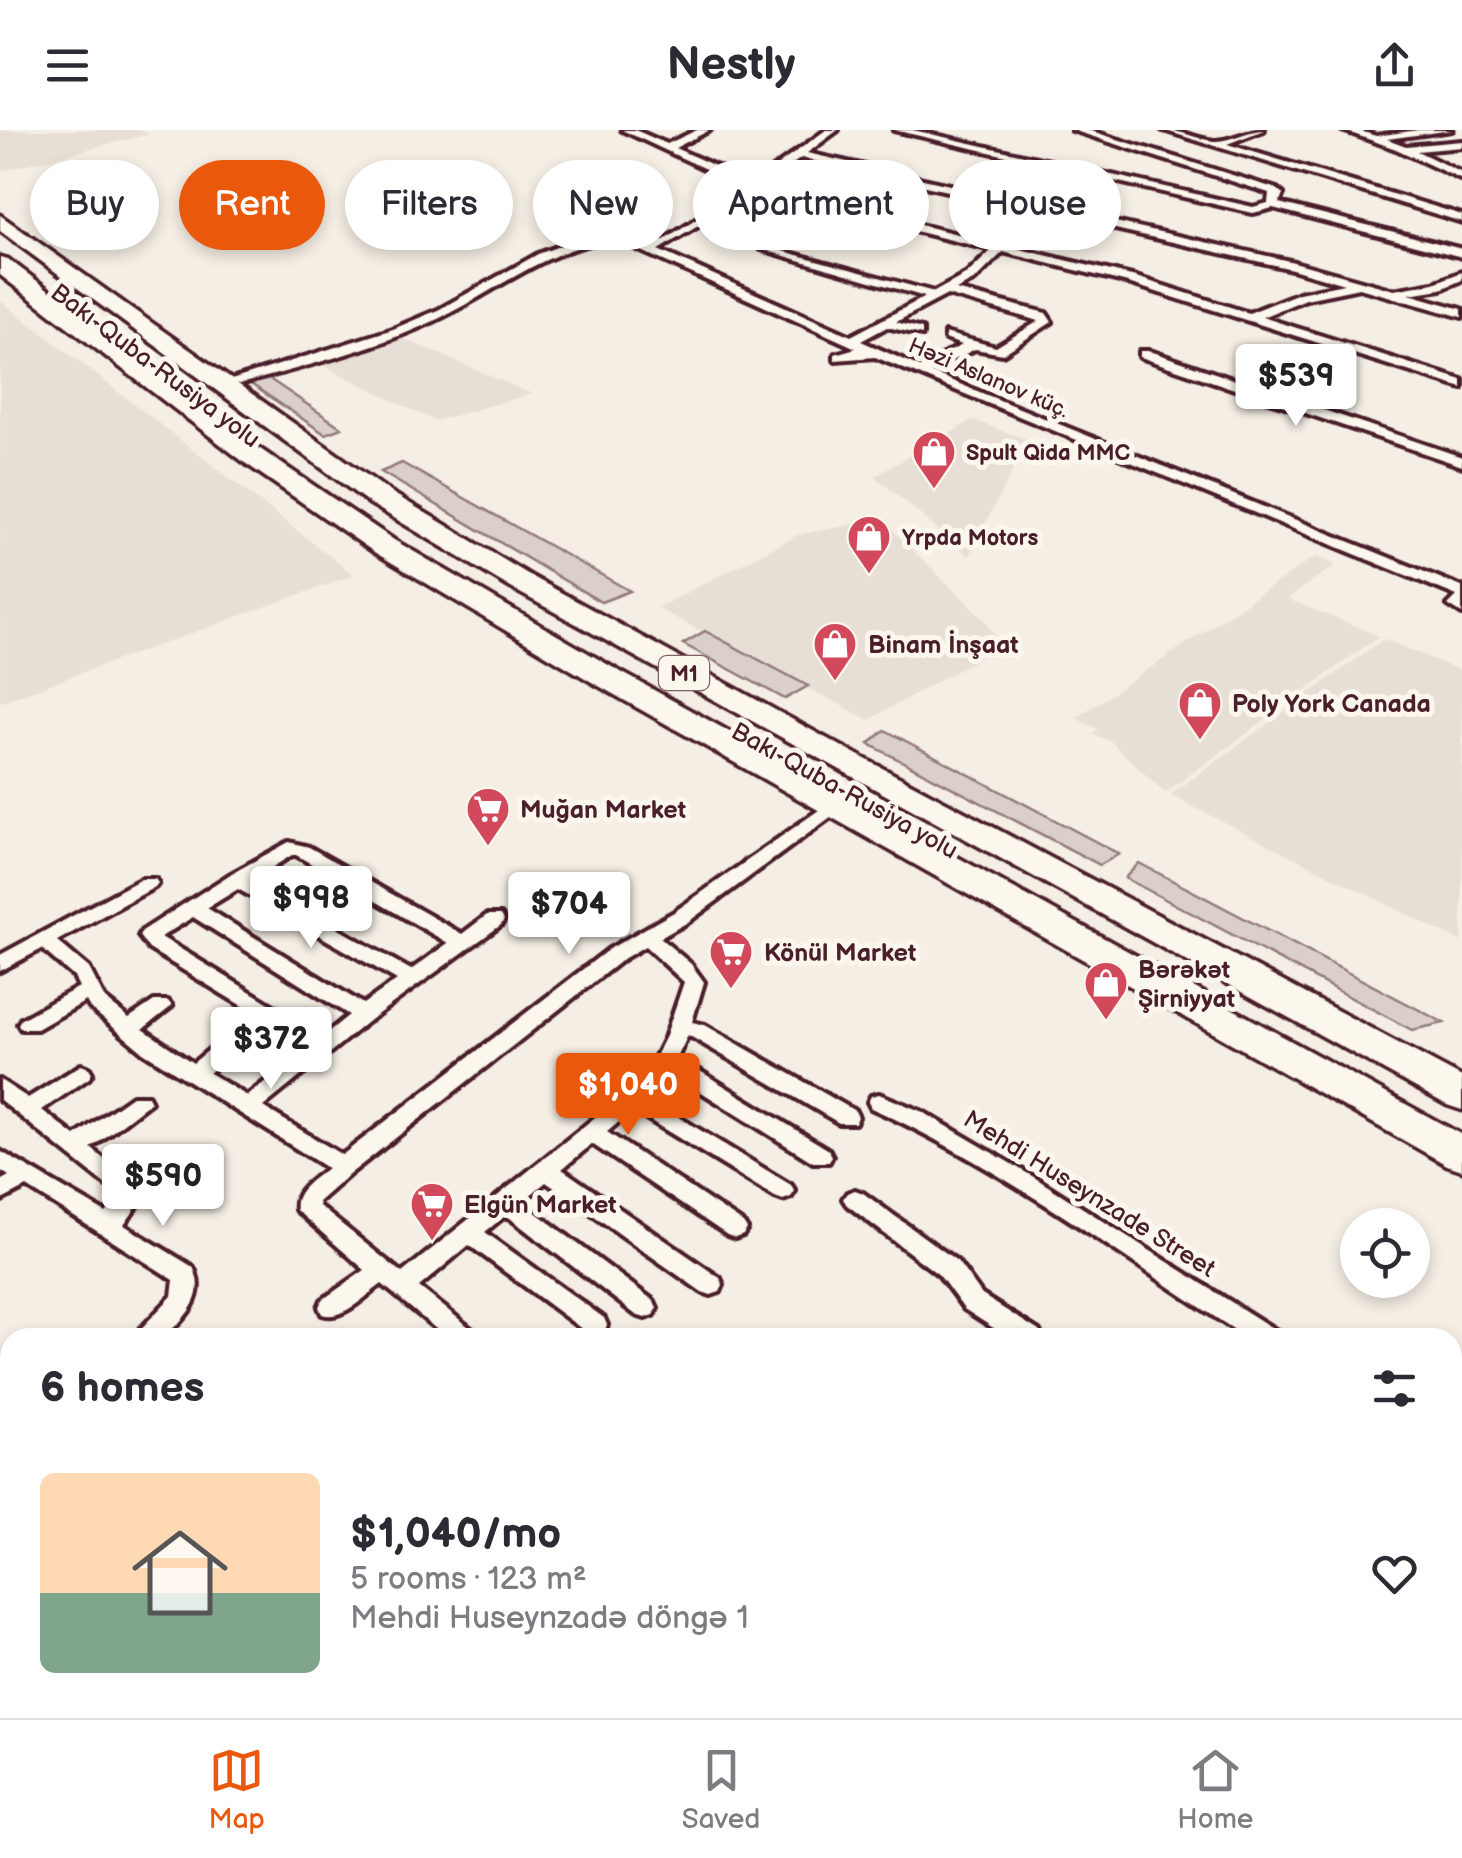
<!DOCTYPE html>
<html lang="en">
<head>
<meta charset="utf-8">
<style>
	:root { --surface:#fff; --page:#f7f7f7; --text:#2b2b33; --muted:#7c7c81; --line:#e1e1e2; --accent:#ea580c }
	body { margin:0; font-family:"Balsamiq Sans",sans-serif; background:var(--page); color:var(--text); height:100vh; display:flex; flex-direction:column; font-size:38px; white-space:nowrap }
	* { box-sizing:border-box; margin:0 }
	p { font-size:32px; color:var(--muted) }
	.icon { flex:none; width:55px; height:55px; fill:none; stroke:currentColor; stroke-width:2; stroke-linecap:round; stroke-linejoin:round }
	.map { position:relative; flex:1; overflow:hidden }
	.panel { position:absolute; left:0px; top:1198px; width:1462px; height:392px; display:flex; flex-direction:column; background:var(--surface); border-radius:30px 30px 0 0; box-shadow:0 5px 15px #0003 }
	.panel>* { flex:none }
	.top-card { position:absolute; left:30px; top:30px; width:1402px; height:90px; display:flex; gap:20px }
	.controls { position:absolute; left:1340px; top:1078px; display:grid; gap:20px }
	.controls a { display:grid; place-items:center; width:90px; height:90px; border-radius:50%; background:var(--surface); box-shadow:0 5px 15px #0003; font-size:50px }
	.price { position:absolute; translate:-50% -85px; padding:0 22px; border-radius:10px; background:#fff; color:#222; font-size:32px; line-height:65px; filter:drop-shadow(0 2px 5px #0008) }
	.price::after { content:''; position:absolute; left:50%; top:60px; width:30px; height:22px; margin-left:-15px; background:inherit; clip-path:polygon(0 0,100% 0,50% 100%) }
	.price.selected { background:var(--accent); color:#fff }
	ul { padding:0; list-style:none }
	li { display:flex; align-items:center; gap:30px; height:250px; padding:0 40px }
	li+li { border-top:2px solid var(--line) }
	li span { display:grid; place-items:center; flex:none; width:280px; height:200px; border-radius:15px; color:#555 }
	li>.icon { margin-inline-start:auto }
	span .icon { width:120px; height:120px; fill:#fffc; stroke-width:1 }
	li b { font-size:42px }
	h2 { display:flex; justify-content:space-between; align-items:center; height:120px; padding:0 40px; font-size:42px }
	.tag { padding:0 35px; border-radius:45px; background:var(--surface); box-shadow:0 5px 15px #0003; font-size:35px; line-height:90px }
	.tag.selected { background:var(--accent); color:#fff }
	header { display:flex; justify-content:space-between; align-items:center; height:130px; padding:0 40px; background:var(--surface); font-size:45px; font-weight:600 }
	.tab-bar { display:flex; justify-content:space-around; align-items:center; height:140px; border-top:2px solid var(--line); background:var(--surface); font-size:28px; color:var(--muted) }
	.tab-bar a { display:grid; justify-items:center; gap:5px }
	.tab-bar .selected { color:var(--accent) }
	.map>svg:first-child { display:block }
</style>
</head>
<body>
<header><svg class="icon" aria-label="menu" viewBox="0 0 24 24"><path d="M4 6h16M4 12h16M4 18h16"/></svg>Nestly<svg class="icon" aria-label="share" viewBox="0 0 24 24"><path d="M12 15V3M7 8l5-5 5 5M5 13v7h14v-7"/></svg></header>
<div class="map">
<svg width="1462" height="1588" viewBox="0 0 1462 1588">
	<rect width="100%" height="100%" fill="#f4eee4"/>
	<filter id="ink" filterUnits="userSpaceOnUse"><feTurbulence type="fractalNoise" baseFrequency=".01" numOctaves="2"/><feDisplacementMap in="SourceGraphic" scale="20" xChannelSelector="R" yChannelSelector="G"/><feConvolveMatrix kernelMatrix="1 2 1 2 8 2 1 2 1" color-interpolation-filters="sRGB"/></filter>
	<g filter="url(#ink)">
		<!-- built -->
		<path fill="#e7dfd6" d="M0,0H141L149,4L0,41Z
			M0,170L354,445L0,572Z
			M400,207L532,264L435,291L322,235Z
			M973,290L1028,310L969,426L875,346Z
			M881,389L986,491L998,509L996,518L869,590L657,478L798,405Z
			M1315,427L1336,435L1287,469L1379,506L1165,663L1110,611L1093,604L1098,599L1076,588Z
			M1384,509L1462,541V812L1170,665Z"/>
		<!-- green -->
		<path fill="#dbd0c9" stroke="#92787a" stroke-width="2.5" d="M265,246L342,298L325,304L248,252Z
			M402,333L630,461L601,472L381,342Z
			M705,501L808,556L785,569L683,514Z
			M885,600L1119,724L1100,735L869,614Z
			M1139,733L1444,893L1412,900L1125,748Z"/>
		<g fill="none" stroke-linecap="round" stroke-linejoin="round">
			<defs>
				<path id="street" d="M622,0H635L667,14L697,0H710L675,18L753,53L826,0H838L807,23L1294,132L1394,160L1434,153L1462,142V150L1441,159L1409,164L1462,179V187L1359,158L1306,169L1262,187L1462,250V258L1128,153L1003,122L975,150L956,160L1046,183L1052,192L1003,224L975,219L930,242L1462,457V484L1448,475L1457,466L875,227L835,230V224L856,218L615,109C544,117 489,168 425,195C366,221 302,237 240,254L228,251L393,199L438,180L538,124L589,105L611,102L612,84L630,73L640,75L624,86L622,103L649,115L664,110L746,58ZM801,28L1292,139L1344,154L1299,163L1249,183L1136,147L762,57ZM755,62L760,63L992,120L967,144L934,162L761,115V119L925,167L851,206L658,120ZM947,165L1039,191L996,217L945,203V209L962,215L920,237L861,211L887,197L922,205V199L896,192Z
					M894,0H913L1253,77L1268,73L1269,63L1072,0H1088L1277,59L1283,64L1279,73L1462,119V127L1273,78L1253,83Z
					M1163,0C1181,0 1196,9 1214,11C1230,12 1247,0 1264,0L1227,14L1462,85V92Z
					M1342,0H1357L1376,6L1418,0H1452L1387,9L1406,16L1462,11V17L1417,21L1462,43V50L1396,19Z
					M1140,221H1150L1462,327V336L1140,227Z
					M836,668L845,674L843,678L688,792L660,808L691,834L704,852L692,892L705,895L855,981L858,987L855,993H839L688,905L675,932L695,938L829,1020L832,1026L829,1032H813L679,948L668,945L662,956L647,968L791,1055L795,1061L791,1067L783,1070L775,1067L633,980L607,1002L743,1093L747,1099L743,1105L735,1108L727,1105L592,1014L562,1039L720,1148L723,1155L720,1162L711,1165L702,1162L546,1052L522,1072L654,1171L657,1178L654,1185L645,1188L636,1185L506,1085L485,1102L604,1188L607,1195L604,1202L595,1205L586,1202L469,1115L419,1157L474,1201L477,1208H447L382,1154C366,1165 343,1191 322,1184L319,1177L322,1170L365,1140L296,1080C293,1060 313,1050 327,1038L143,922L90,878L86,871L37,899H21L18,894L21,889L79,857L74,847L42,819L0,841V825L141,749H155L158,753L155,757L57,811L89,838L105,869L129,888L154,871H168L172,876L143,899L193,933L222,909H238L241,914L238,919L209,943L247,966L309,917L149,819L139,806L142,801L229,745L289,712L309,717L462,804L487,785H501L504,790L501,795L371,889L263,977L342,1025L609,819L674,782ZM292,725H296L448,813L411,840L252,750ZM238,759L397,850L363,874L207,778ZM193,787L349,885L323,906L161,807ZM645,816L684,852L665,908L646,946L402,1143L319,1076L318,1072L351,1043L623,829Z
					M81,935L89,938L92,943L89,948L42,980L75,1006L132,966H148L151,972L91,1018L140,1060L138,1075L124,1095L193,1137C208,1167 185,1189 162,1208H132L172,1166L174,1150L27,1057L0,1071V1051L9,1046L0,1040V1021L106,1083L115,1072L116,1063L0,970V950L28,968Z
					M879,964L923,982L1037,1049L1277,1201L1280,1208H1247C1128,1131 999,1035 871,978L868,972L871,966Z
					M855,1060L863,1063L957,1131L982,1165L1039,1201L1042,1208H1009L964,1179L939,1145L847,1075L843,1069L847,1063Z
					M10,1308V1335L0,1338V1312Z
					M0,1359L10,1363V1393L0,1389Z
					M1452,1387L1462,1391V1416L1452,1413Z
					M10,1536V1574L0,1578V1540Z
					M189,1580H247L251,1588H185Z
					M325,1580H355L354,1588H324Z
					M417,1580H451L447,1588H413Z
					M649,1580H683L679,1588H645Z
					M1001,1580H1038L1042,1588H1005Z"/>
				<path id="secondary" d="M1462,1254V1300L1452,1303V1257Z
					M1254,1580H1299L1296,1588H1251Z"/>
				<path id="highway" d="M0,85L389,361L531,446L826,608L1462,947V980L1447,975L511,458L369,373L0,101Z
					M0,127L8,129L263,321L394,410L612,537L1462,1005V1040L1447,1035L590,551L374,422L245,333L0,145Z"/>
			</defs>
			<!-- street casing -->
			<use href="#street" stroke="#4a1f2b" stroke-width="8"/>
			<!-- secondary casing -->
			<use href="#secondary" stroke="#4a1f2b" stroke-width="8"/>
			<!-- highway casing -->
			<use href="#highway" stroke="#4a1f2b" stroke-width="7"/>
			<!-- street -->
			<use href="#street" fill="#fbf7ec" fill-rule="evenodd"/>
			<!-- secondary -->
			<use href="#secondary" fill="#fbf7ec" fill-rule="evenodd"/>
			<!-- highway -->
			<use href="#highway" fill="#fbf7ec" fill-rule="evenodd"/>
		</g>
	</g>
	<!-- icons -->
	<defs>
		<symbol id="shop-pin" viewBox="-11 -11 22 30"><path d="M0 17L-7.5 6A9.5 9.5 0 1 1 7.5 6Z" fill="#d1495b" stroke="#fbf7ec"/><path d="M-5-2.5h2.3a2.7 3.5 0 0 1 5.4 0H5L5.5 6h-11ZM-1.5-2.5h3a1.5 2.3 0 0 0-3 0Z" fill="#fff"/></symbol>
		<symbol id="supermarket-pin" viewBox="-11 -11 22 30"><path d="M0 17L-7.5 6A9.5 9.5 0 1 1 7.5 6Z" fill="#d1495b" stroke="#fbf7ec"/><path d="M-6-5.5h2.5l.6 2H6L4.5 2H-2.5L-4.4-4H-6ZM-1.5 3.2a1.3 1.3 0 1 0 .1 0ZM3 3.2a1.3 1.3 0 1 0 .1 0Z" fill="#fff"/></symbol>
	</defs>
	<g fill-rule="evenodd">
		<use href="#shop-pin" x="909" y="297" width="50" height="68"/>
		<use href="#shop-pin" x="844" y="382" width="50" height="68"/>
		<use href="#shop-pin" x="810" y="489" width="50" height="68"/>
		<use href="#shop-pin" x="1175" y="548" width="50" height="68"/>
		<use href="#supermarket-pin" x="463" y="654" width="50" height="68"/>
		<use href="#supermarket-pin" x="706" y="797" width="50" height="68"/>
		<use href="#shop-pin" x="1081" y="828" width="50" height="68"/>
		<use href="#supermarket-pin" x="407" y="1049" width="50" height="68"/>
	</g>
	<g text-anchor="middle" stroke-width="10" stroke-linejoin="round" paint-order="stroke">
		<!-- far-street labels -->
		<g font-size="22" fill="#4a1f2b" stroke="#fbf7ec">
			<text transform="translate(989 247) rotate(23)" y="8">Həzi Aslanov küç.</text>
		</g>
		<!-- far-poi labels -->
		<g font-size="22" font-weight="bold" fill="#4a1f2b" stroke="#fbf7ec" text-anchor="start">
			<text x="966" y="330">Spult Qida MMC</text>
			<text x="902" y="415">Yrpda Motors</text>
		</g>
		<!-- shield labels -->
		<rect fill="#fbf7ec" stroke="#7f6065" stroke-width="2.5" x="659" y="526" width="50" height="34" rx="8"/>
		<g font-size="22" font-weight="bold" fill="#4a1f2b">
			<text x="684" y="551">M1</text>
		</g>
		<!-- street labels -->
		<g font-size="25" fill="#4a1f2b" stroke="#fbf7ec">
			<text transform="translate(156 235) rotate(37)" y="9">Bakı-Quba-Rusiya yolu</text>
			<text transform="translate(845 660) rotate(29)" y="9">Bakı-Quba-Rusiya yolu</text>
			<text transform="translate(1090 1063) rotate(32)" y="9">Mehdi Huseynzadе Street</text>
		</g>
		<!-- poi labels -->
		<g font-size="25" font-weight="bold" fill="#4a1f2b" stroke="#fbf7ec" text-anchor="start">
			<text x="868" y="523">Binam İnşaat</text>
			<text x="1232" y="582">Poly York Canada</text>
			<text x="520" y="688">Muğan Market</text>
			<text x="764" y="831">Könül Market</text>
			<text x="1138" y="848">Bərəkət<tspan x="1138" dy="29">Şirniyyat</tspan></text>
			<text x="464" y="1083">Elgün Market</text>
		</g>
	</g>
</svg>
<div class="controls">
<a><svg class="icon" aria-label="locate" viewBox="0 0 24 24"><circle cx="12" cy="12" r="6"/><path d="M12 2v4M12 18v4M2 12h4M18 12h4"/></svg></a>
</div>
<b class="price" style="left:1296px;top:299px">$539</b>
<b class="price" style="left:311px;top:821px">$998</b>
<b class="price" style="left:569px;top:827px">$704</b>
<b class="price" style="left:271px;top:962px">$372</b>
<b class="price selected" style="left:628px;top:1008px">$1,040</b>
<b class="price" style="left:163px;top:1099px">$590</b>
<div class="top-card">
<a class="tag">Buy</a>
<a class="tag selected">Rent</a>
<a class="tag">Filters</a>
<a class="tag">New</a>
<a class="tag">Apartment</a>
<a class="tag">House</a>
</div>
<section class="panel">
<h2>6 homes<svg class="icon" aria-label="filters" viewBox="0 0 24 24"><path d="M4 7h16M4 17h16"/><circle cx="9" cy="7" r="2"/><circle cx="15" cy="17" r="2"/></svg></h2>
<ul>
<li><span style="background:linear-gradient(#ffd9b3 60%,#7fa58c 0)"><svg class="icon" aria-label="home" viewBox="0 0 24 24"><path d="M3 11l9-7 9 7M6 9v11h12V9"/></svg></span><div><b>$1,040/mo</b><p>5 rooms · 123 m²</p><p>Mehdi Huseynzadə döngə 1</p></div><svg class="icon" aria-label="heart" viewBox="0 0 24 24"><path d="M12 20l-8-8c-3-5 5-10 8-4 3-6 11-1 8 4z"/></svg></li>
</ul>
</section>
</div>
<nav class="tab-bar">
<a class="selected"><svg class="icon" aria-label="map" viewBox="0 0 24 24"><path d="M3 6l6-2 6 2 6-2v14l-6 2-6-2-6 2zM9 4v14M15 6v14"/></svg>Map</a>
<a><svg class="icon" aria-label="saved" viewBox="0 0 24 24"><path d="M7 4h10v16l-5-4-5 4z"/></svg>Saved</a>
<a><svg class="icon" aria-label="home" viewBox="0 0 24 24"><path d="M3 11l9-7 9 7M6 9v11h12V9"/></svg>Home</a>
</nav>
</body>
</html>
